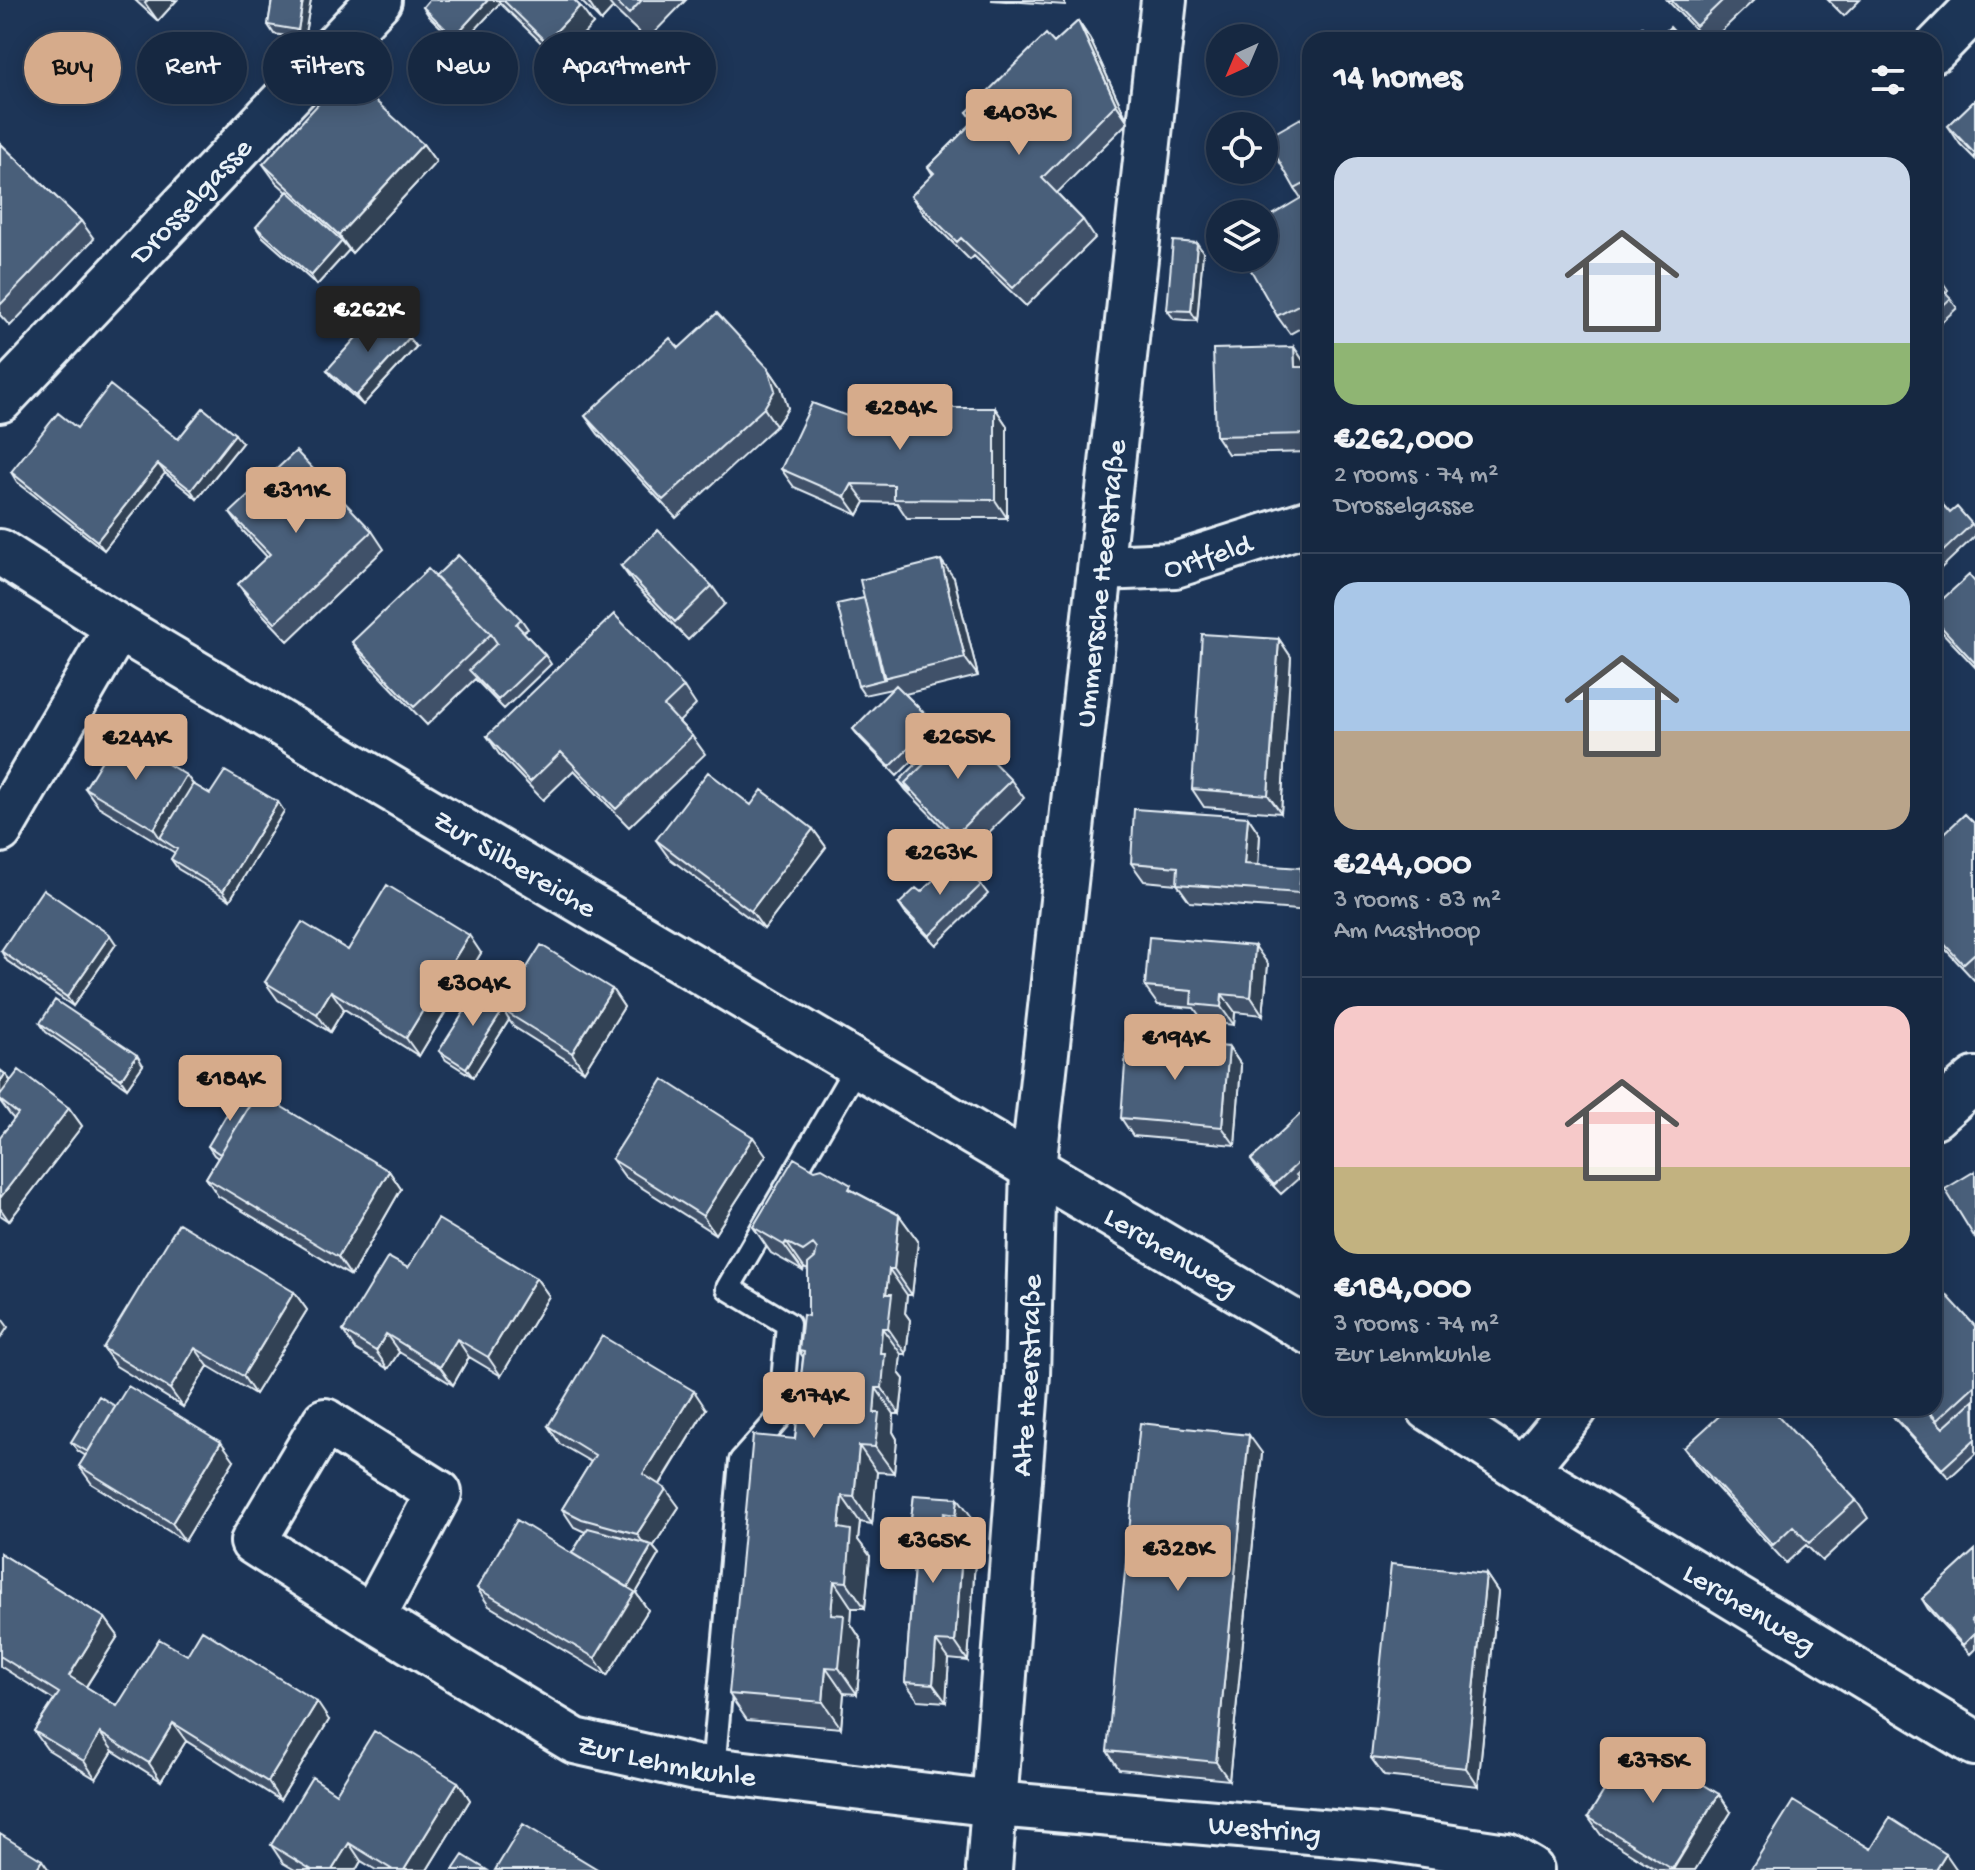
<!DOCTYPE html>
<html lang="en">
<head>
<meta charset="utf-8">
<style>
	:root { --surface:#162841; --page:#23344c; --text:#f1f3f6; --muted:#9ea6b1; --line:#35445a; --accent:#d6ab8b }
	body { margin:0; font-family:"Gochi Hand",sans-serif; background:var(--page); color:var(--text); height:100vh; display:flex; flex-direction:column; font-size:30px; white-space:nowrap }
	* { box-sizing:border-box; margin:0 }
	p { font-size:26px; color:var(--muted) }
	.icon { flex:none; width:44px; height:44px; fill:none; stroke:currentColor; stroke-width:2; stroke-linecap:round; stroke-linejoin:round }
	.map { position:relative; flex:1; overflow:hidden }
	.details { position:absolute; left:1302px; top:32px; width:640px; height:1384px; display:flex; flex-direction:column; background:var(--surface); border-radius:24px; box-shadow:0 4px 20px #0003,0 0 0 2px var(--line) }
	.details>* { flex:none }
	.banner { position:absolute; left:24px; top:32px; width:760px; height:72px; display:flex; gap:16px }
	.needle { width:52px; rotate:224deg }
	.buttons { position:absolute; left:1206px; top:24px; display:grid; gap:16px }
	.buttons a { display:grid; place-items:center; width:72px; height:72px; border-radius:50%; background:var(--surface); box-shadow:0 4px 20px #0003,0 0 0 2px var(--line); font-size:40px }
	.price { position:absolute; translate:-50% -68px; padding:0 18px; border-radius:8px; background:var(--accent); color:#111; font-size:26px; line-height:52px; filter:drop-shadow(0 2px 4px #0008) }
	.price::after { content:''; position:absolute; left:50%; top:48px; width:24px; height:18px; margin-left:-12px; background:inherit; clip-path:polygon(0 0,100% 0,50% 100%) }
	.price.current { background:#222; color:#fff }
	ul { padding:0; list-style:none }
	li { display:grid; align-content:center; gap:16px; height:424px; padding:0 32px }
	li+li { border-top:2px solid var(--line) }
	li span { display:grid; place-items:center; height:248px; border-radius:24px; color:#555 }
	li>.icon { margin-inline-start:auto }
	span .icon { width:144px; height:144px; fill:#fffc; stroke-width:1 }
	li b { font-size:34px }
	h2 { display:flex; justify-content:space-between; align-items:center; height:96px; padding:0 32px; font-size:34px }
	.tag { padding:0 28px; border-radius:36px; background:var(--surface); box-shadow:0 4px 20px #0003,0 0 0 2px var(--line); font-size:28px; line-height:72px }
	.tag.current { background:var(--accent); color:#111 }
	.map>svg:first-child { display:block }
</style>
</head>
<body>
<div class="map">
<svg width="1975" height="1870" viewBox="0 0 1975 1870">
	<rect width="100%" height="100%" fill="#1d3557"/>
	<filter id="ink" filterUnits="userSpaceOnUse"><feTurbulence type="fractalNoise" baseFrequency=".0125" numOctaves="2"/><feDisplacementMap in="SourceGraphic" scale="16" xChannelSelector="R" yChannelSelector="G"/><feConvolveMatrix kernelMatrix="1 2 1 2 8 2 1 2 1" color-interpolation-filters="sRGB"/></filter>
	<g filter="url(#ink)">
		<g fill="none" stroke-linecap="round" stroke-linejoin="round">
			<defs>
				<path id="lane" d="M713,1770L741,1461L780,1417L788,1324L728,1288L858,1064"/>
				<g id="street">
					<path d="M1934,50L1975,8"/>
					<path id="s1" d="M0,400L379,0"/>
					<path id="s2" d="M0,552L118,627L1310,1332"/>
					<path id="s3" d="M1101,568L1175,565L1310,522"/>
					<path d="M0,830L118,627"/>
					<path d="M1934,1116L1975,1080"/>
					<path id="s4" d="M1429,1408L1524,1470L1975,1743"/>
					<path d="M1524,1470L1575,1408"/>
					<path id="s5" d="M372,1618L253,1542L325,1421L439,1493L372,1618L575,1741L695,1768L995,1804L1378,1837L1507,1856L1531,1870"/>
					<path id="s6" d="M989,1870L1027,1375L1033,1168L1164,0"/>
				</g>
			</defs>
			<!-- lane casing -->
			<use href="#lane" stroke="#e8f1f8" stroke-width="28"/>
			<!-- street casing -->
			<use href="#street" stroke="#e8f1f8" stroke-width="50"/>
			<!-- lane -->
			<use href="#lane" stroke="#1d3557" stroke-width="22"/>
			<!-- street -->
			<use href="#street" stroke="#1d3557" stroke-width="44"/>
		</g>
		<!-- wall -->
		<path fill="#3f5169" stroke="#e8f1f8" stroke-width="2" d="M135,0H177L158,21Z
			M272,0H311L304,39L274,34L268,25Z
			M429,0H574L593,24L559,60L500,3L460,46L429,16L423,7Z
			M580,0H686L647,40L613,8L601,21Z
			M991,0H1065V5Z
			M1667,0H1754L1712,40H1705Z
			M1828,0H1860L1844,16Z
			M1078,21L1090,39L1128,122L1057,193L1083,220L1095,238L1026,306L974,256L970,260L924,214L911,196L933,175L928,167L974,122L967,112L1054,43Z
			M1975,100V159L1960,144L1948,126Z
			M1310,131V194L1307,195L1310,200V323L1290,334L1277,316L1301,198L1295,189Z
			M0,143L81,221L94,239L10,326L0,315Z
			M423,144L436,162L352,253L349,250L317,285L262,236L256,227L287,192L276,182L263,164Z
			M1203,252L1197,321L1174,319L1167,310Z
			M1934,270L1948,290L1946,293L1957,308L1934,329Z
			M416,347L363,405L334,379L327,370Z
			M1294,347L1306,365V367H1310V452L1228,454L1216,436Z
			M679,348L768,368L781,387L788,408L776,426L676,518L598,434L585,416Z
			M1934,364L1941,373L1934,379Z
			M995,408L1007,426V518H907L897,503L865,502L858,515L794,487L781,469L847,416H894Z
			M77,428L178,439L242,443L197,499L165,473L104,550L17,482L11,472Z
			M1934,495L1950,513L1972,524L1975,528V536L1934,575Z
			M230,513L372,531L384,549L288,641L251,602L238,584L267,557L243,531Z
			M621,566L712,586L725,604L688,640L634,584Z
			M435,577L521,619L528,629L523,632L545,655L551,664L504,709L475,679L427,725L365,660L352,642Z
			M954,578L978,676L905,694L934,723L941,732L897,776L860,738L853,729L892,690L891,689L864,695L858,686Z
			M1975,582V667L1941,631L1934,622V607Z
			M1279,639L1291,657L1281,813L1204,807L1192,789Z
			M684,687L696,705L679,722L692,736L705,754L629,827L574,770L543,800L499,754L487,736Z
			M186,775L193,784L210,794L284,811L230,900L178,869L171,859L175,853L98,806L85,788Z
			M1011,780L1024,798L968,853L906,790L899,781Z
			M751,805L813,829L826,847L764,929L669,858L656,840Z
			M1248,817L1260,835L1258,865L1310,882V911L1190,902L1177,884L1144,881L1131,863Z
			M1975,824V981L1934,937V843Z
			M981,885L988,894L936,945L905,913L899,904L921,892Z
			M116,944L73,1006L7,961L1,951Z
			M348,950L481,953L419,1056L344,1009L330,1032L278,1000L265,982Z
			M1268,964L1263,1015L1235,1012L1234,1025L1204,1022L1194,1008L1158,1005L1145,987Z
			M612,989L624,1007L584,1071L514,1027L509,1020L473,1077L446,1060L439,1051L505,1003Z
			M40,1023L143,1065L127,1088L46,1032Z
			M1229,1047L1241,1065L1235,1145L1133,1136L1121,1118Z
			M0,1070L5,1074L11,1081L69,1108L82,1126L9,1221L0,1215V1137L14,1119L11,1116L0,1101Z
			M253,1100L389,1171L401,1189L351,1276L218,1196L206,1178L218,1158L214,1155L208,1146Z
			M1310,1113V1194L1299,1178L1281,1194L1257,1169L1251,1160Z
			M766,1155L715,1234L625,1177L612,1159Z
			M815,1170L857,1193L899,1215L918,1241L912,1295H907L905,1313L910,1320L906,1354H901L899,1373L904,1379L900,1414H894L893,1432L897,1439L894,1473L877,1472L872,1524L860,1522L858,1540L870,1556L865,1608H852L851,1624L862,1641L857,1694L844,1693L841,1728L747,1720L729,1694L795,1439L797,1419L793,1412L801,1377L803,1357L799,1351L808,1316V1270L804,1268L803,1271L771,1253L753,1227Z
			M408,1268L536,1278L549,1296L501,1376L469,1357L453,1385L399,1352L388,1369L355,1349L343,1331Z
			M294,1292L307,1310L255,1394L208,1366L183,1407L116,1366L103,1348Z
			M1975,1326V1454L1949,1478L1895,1419L1888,1410L1890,1408H1934Z
			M115,1406L234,1460L185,1541L92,1484L79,1466L86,1456L78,1451L71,1442Z
			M706,1409L660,1485L679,1507L653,1547L659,1554L636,1593L648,1610L607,1676L489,1606L477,1588L572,1553L585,1532L574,1527L562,1509L591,1462L560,1444L548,1426Z
			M1684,1448L1856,1500L1868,1518L1822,1561L1806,1545L1786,1563L1697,1466Z
			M1262,1453L1229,1780L1119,1769L1107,1751Z
			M914,1495L971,1516L969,1533H967L976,1547L968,1661L949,1659L946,1702L918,1700L905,1682L917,1527L911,1519Z
			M1975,1550V1649L1970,1654L1928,1609L1922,1599Z
			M0,1553L105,1618L118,1636L86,1687L117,1706L187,1655L329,1720L280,1800L186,1741L161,1781L113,1751L96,1779L47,1749L34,1731L54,1700L0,1666Z
			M1486,1574L1498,1592L1478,1786L1384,1776L1371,1758Z
			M458,1782L470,1800L427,1870H376L361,1861L356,1870H295L283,1863L271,1845L336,1793Z
			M1731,1812L1695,1870H1657L1601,1835L1588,1817Z"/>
		<!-- shaded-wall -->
		<path fill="#334255" stroke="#e8f1f8" stroke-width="2" d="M148,0H177L158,21L145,3Z
			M303,0H311L304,39L298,30Z
			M488,0H498L500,3L460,46L454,37Z
			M587,0H607L613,8L601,21Z
			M580,6L593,24L559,60L546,42Z
			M1078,21L1090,39L1128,122L1116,104Z
			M423,144L436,162L352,253L339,235Z
			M342,241L349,250L317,285L311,276Z
			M1197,243L1203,252L1197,321L1191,311Z
			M409,338L416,347L363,405L356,396Z
			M1294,347L1306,365L1307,385L1295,367Z
			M768,368L781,387L788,408L776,426L764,408Z
			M995,408L1007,426V518L995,500Z
			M235,434L242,443L197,499L191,490Z
			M158,464L165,473L104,550L97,541Z
			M852,484L865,502L858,515L845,497Z
			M941,560L954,578L978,676L965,658Z
			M1279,639L1291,657L1281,813L1268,795Z
			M186,775L199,793L160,838L154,829Z
			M278,802L284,811L230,900L223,891Z
			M1248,817L1260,835L1257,882L1244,864Z
			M813,829L826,847L764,929L751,911Z
			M1301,868L1310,882V909L1299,893Z
			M110,935L116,944L73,1006L67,997Z
			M469,935L481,953L419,1056L406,1038Z
			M1255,946L1268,964L1263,1015L1251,997Z
			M612,989L624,1007L584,1071L572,1053Z
			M331,991L344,1009L330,1032L317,1014Z
			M1222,994L1235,1012L1234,1025L1221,1007Z
			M503,1010L509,1020L473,1077L466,1068Z
			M1229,1047L1241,1065L1235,1145L1222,1127Z
			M137,1055L143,1065L127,1088L121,1079Z
			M5,1074L12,1083L0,1100V1082Z
			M69,1108L82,1126L9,1221L0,1208V1198Z
			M753,1137L766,1155L715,1234L703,1216Z
			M389,1171L401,1189L351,1276L338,1257Z
			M899,1215L918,1241L912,1295L894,1269Z
			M786,1242L804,1268L803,1271L784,1245Z
			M889,1269L907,1295L905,1313L910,1320L906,1354L888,1328L886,1294Z
			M536,1278L549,1296L501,1376L488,1357Z
			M294,1292L307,1310L255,1394L243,1376Z
			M0,1316L8,1327L0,1339Z
			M882,1328L901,1354L899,1373L904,1379L900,1414L882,1388L880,1353Z
			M386,1334L399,1352L388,1369L376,1351Z
			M457,1339L469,1357L453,1385L440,1367Z
			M195,1348L208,1366L183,1407L170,1389Z
			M876,1388L894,1414L893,1432L897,1439L894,1473L875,1447L874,1413Z
			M694,1391L706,1409L655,1492L643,1474Z
			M1249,1435L1262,1453L1229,1780L1216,1762Z
			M221,1442L234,1460L185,1541L172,1523Z
			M859,1446L877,1472L872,1524L854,1497Z
			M666,1489L679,1507L653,1547L659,1554L636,1593L648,1610L607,1676L595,1658L626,1590L649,1551L637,1534Z
			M842,1496L860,1522L858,1540L870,1556L865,1608L847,1582L839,1528Z
			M958,1498L971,1516L969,1533L956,1515Z
			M944,1513L956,1531L942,1527Z
			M964,1529L976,1547L968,1661L955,1642Z
			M1486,1574L1498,1592L1478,1786L1466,1768Z
			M834,1581L852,1608L851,1624L862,1641L857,1694L839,1668L831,1614Z
			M105,1618L118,1636L81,1694L69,1676Z
			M936,1641L949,1659L946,1702L933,1684Z
			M826,1667L844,1693L841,1728L823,1702Z
			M317,1702L329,1720L280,1800L268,1782Z
			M173,1723L186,1741L161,1781L149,1763Z
			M100,1733L113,1751L96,1779L84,1761Z
			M458,1782L470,1800L427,1870H404Z
			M1719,1794L1731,1812L1695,1870H1673Z
			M349,1843L361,1861L356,1870H332Z
			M1946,1854L1957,1870H1936Z
			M42,1860L49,1870H36Z"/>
		<!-- building -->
		<path fill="#495e7a" stroke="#e8f1f8" stroke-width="2" d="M272,0H303L298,30L268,25Z
			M429,0H488L454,37L423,7Z
			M503,0H574L580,6L546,42Z
			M614,0H642L629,14Z
			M1671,0H1723L1696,26Z
			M1078,21L1116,104L1042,178L1083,220L1013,288L961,238L957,242L911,196L934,173L928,167L975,120L967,112L1046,34L1054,43Z
			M1642,27L1654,40H1628Z
			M1670,27L1682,40H1656Z
			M1558,34L1563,40H1551Z
			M346,74L423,144L339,235L263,164Z
			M1975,100V154L1948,126Z
			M1301,118L1310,133V181L1295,189L1266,138Z
			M0,143L81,221L0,305Z
			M288,191L342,241L311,276L256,227Z
			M1306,195L1310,201V318L1302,303L1277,316L1244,258H1264V220Z
			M1173,241L1197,243L1191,311L1167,310Z
			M1938,285L1951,298L1934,314V289Z
			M380,311L409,338L356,396L327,370Z
			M717,313L768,368L775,390L764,408L663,500L585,416L670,338L679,348Z
			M1294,347L1295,367H1310V434L1216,436L1213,349Z
			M110,385L178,439L203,408L235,434L191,490L158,464L97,541L11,472L58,413L77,428Z
			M812,403L847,416H894V408H995V500L894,499V485L852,484L845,497L781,469Z
			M296,451L372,531L275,623L238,584L270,554L230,513Z
			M1934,495L1950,513L1957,507L1972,524L1934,560Z
			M658,530L712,586L675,622L621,566Z
			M458,555L521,619L516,624L545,655L498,700L469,670L497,643L491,634L435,577Z
			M941,560L965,658L883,678L860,580Z
			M428,569L491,634L414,707L352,642Z
			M1969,575L1975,582V663L1934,619V607Z
			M864,598L885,679L858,686L837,604Z
			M614,614L684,687L664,706L692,736L616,809L561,752L530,782L487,736Z
			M1202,634L1279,639L1268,795L1192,789Z
			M896,685L934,723L890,767L853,729Z
			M955,726L959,730L905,783L911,792L899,781Z
			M960,728L1011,780L955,835L905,783Z
			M118,734L186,775L154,829L85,788Z
			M225,771L278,802L223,891L171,859L177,849L160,838L193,784L210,794Z
			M708,772L751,805L762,790L813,829L751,911L656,840Z
			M1134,809L1248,817L1244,864L1301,868L1299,893L1177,884L1178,867L1131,863Z
			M1965,814L1975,824V953L1963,964L1934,933V843Z
			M955,859L981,885L929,936L899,904L916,888L921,892Z
			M387,885L469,935L406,1038L331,991L317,1014L265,982L302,922L348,950Z
			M43,889L110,935L67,997L1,951Z
			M1149,937L1255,946L1251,997L1222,994L1221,1007L1191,1004L1192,991L1145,987Z
			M541,945L612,989L572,1053L501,1009Z
			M480,987L505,1003L501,1009L503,1010L466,1068L439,1051Z
			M55,1000L137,1055L121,1079L40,1023Z
			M1127,1038L1229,1047L1222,1127L1121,1118Z
			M0,1070L5,1074L0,1082Z
			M19,1070L69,1108L0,1198V1137L18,1114L0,1100V1095Z
			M663,1079L753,1137L703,1216L612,1159Z
			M240,1092L253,1100L220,1154L208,1146Z
			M257,1092L389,1171L338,1257L206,1178Z
			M1306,1109L1310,1113V1152L1274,1185L1251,1160Z
			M794,1158L815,1170L822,1168L851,1185L849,1189L899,1215L894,1269H889L886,1294H892L888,1328H882L880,1353H885L882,1388H876L874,1413H879L875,1447L859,1446L854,1497L842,1496L839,1528L851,1530L847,1582L834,1581L831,1614L844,1615L839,1668L826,1667L823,1702L729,1694L753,1435L795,1439L798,1412H793L796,1377H801L804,1352L799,1351L803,1315L808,1316V1264L815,1258L817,1249L813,1244L803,1251L786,1242L784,1245L753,1227Z
			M1310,1162V1190L1296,1175Z
			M1975,1171V1238L1945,1189Z
			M438,1219L536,1278L488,1357L457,1339L440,1367L386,1334L376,1351L343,1331L388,1257L408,1268Z
			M179,1223L294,1292L243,1376L195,1348L170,1389L103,1348Z
			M1934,1281L1975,1326V1385L1937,1420L1926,1408H1934Z
			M602,1336L694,1391L643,1474L666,1489L637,1534L582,1519L562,1509L595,1455L548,1426Z
			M128,1386L221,1442L172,1523L79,1466Z
			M99,1396L115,1406L88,1452L71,1442Z
			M1974,1400L1975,1439L1942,1469L1888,1410L1890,1408H1924L1943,1428Z
			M1728,1408H1771L1856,1500L1809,1543L1793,1526L1773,1545L1684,1448Z
			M1140,1423L1249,1435L1216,1762L1107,1751Z
			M914,1495L958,1498L956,1515L944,1513L942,1527L964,1529L955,1642L936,1641L933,1684L905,1682L918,1518L911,1519Z
			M517,1520L635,1592L595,1658L477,1588Z
			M588,1528L652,1545L628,1587L572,1553Z
			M1975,1550V1616L1971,1620L1975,1626V1633L1963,1645L1922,1599Z
			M0,1553L105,1618L69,1676L117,1706L159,1639L187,1655L202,1630L317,1702L268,1782L173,1723L149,1763L100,1733L84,1761L34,1731L59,1693L0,1656Z
			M1391,1564L1486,1574L1466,1768L1371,1758Z
			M374,1731L458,1782L404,1870H393L349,1843L332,1870H312L271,1845L312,1777L336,1793Z
			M1634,1742L1719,1794L1672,1869L1588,1817Z
			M1793,1801L1871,1849L1890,1818L1946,1854L1936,1870H1750Z
			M523,1824L599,1870H495Z
			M0,1834L42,1860L36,1870H0Z
			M463,1855L487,1870H453Z"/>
	</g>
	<g text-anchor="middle" stroke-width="6" stroke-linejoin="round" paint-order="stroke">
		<!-- street labels -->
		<g font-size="30" fill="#e8f1f8" stroke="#1d3557">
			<text dy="10" stroke="none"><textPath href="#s1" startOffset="276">Drosselgasse</textPath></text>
			<text dy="10" stroke="none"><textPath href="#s3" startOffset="108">Ortfeld</textPath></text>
			<text dy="10" stroke="none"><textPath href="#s6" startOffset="1292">Ummersche Heerstraße</textPath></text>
			<text dy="10" stroke="none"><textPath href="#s2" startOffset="602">Zur Silbereiche</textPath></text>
			<text dy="10" stroke="none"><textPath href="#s2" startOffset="1364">Lerchenweg</textPath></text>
			<text dy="10" stroke="none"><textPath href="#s6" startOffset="496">Alte Heerstraße</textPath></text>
			<text dy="10" stroke="none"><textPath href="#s4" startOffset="378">Lerchenweg</textPath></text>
			<text dy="10" stroke="none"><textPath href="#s5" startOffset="890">Zur Lehmkuhle</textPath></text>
			<text dy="10" stroke="none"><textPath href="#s5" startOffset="1492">Westring</textPath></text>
		</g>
	</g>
</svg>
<div class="buttons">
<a><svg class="needle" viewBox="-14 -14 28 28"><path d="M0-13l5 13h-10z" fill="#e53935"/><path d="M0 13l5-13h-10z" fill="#9ea6b1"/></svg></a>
<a><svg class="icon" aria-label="locate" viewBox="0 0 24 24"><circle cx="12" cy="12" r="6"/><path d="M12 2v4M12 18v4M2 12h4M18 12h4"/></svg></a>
<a><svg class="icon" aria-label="layers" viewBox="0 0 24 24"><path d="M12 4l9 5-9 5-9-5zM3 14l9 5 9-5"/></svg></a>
</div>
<b class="price" style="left:1019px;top:157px">€403K</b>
<b class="price current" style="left:368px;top:354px">€262K</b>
<b class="price" style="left:900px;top:452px">€284K</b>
<b class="price" style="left:296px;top:535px">€311K</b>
<b class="price" style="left:958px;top:781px">€265K</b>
<b class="price" style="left:136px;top:782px">€244K</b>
<b class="price" style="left:940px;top:897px">€263K</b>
<b class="price" style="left:473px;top:1028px">€304K</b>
<b class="price" style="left:1175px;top:1082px">€194K</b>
<b class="price" style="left:230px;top:1123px">€184K</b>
<b class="price" style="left:814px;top:1440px">€174K</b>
<b class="price" style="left:933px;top:1585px">€365K</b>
<b class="price" style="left:1178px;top:1593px">€328K</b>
<b class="price" style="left:1653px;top:1805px">€375K</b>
<div class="banner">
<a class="tag current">Buy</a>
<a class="tag">Rent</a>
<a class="tag">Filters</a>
<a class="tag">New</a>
<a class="tag">Apartment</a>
</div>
<section class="details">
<h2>14 homes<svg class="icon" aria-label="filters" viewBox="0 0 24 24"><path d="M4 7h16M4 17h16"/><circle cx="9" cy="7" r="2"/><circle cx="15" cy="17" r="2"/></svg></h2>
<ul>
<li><span style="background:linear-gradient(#c9d6e8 75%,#8fb573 0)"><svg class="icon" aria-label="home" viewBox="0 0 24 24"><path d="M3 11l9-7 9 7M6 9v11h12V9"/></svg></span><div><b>€262,000</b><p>2 rooms · 74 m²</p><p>Drosselgasse</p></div></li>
<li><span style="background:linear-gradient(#a9c7e8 60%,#b9a48a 0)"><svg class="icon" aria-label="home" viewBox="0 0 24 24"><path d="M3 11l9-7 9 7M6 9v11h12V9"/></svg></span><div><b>€244,000</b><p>3 rooms · 83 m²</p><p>Am Masthoop</p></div></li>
<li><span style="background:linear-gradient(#f6c9c9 65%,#c2b280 0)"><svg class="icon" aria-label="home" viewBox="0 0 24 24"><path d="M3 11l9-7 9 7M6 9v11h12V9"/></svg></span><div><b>€184,000</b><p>3 rooms · 74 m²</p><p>Zur Lehmkuhle</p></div></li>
</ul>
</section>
</div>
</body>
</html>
